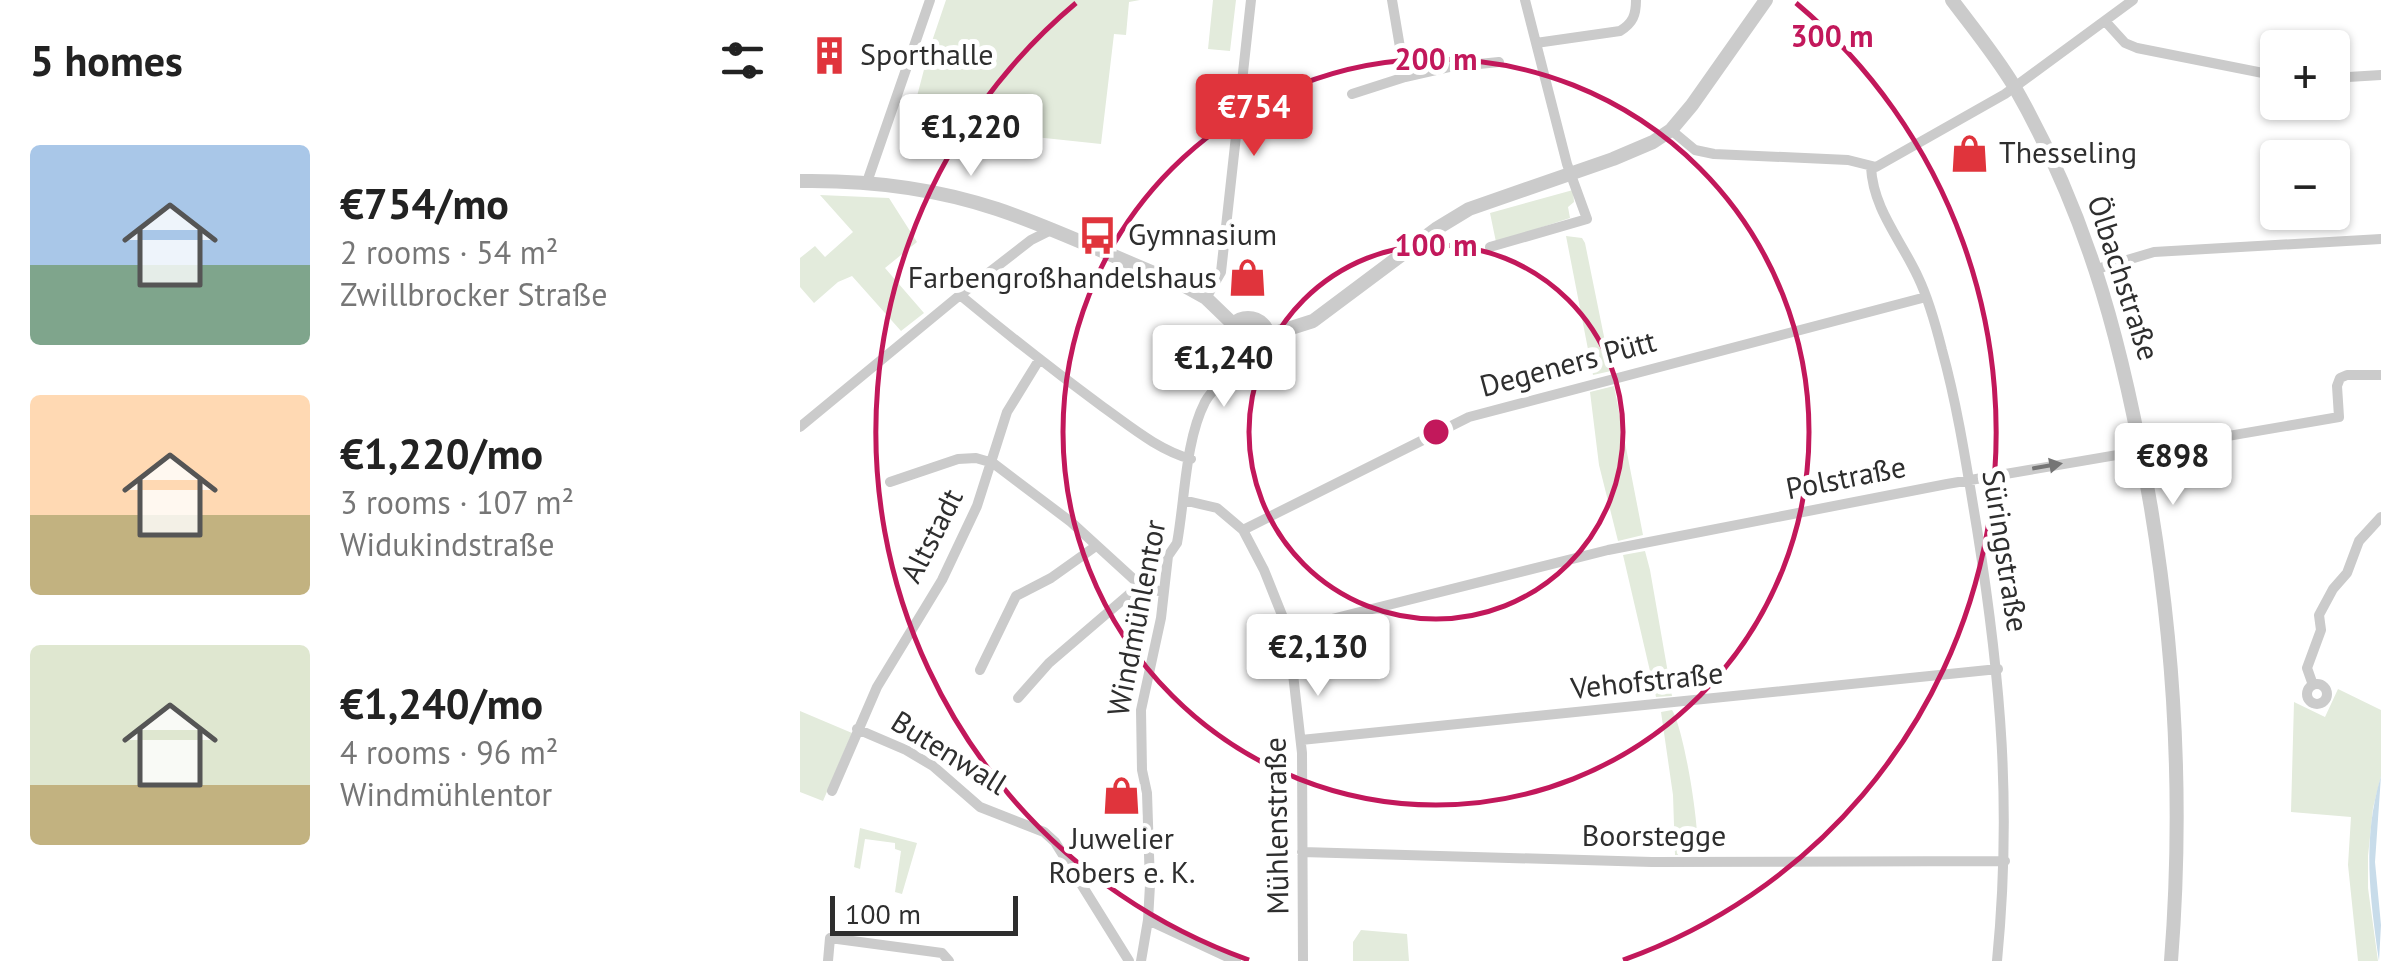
<!DOCTYPE html>
<html lang="en">
<head>
<meta charset="utf-8">
<style>
	:root { --surface:#fff; --page:#f6f6f6; --text:#222; --muted:#767676; --accent:#e0343c }
	body { margin:0; font-family:"PT Sans",sans-serif; background:var(--page); color:var(--text); height:100vh; display:flex; flex-direction:column; font-size:38px; white-space:nowrap }
	* { box-sizing:border-box; margin:0 }
	p { font-size:32px; color:var(--muted) }
	.icon { flex:none; width:55px; height:55px; fill:none; stroke:currentColor; stroke-width:2; stroke-linecap:round; stroke-linejoin:round }
	.map { position:relative; flex:1; overflow:hidden }
	.panel { display:flex; flex-direction:column; background:var(--surface); width:800px }
	.panel>* { flex:none }
	.tools { position:absolute; left:1460px; top:30px; display:grid; gap:20px }
	.tools a { display:grid; place-items:center; width:90px; height:90px; border-radius:10px; background:var(--surface); box-shadow:0 2px 8px #0004; font-size:50px }
	.scale { position:absolute; left:30px; bottom:25px; width:188px; box-sizing:border-box; padding-left:10px; border:5px solid #2e2e2e; border-top:0; font-size:28px; line-height:35px; white-space:nowrap; color:#2e2e2e; -webkit-text-stroke:8px #fff; paint-order:stroke }
	.price { position:absolute; translate:-50% -85px; padding:0 22px; border-radius:10px; background:#fff; color:#222; font-size:32px; line-height:65px; filter:drop-shadow(0 2px 5px #0008) }
	.price::after { content:''; position:absolute; left:50%; top:60px; width:30px; height:22px; margin-left:-15px; background:inherit; clip-path:polygon(0 0,100% 0,50% 100%) }
	.price.current { background:var(--accent); color:#fff }
	ul { padding:0; list-style:none }
	li { display:flex; align-items:center; gap:30px; height:250px; padding:0 30px }
	li span { display:grid; place-items:center; flex:none; width:280px; height:200px; border-radius:10px; color:#555 }
	li>.icon { margin-inline-start:auto }
	span .icon { width:120px; height:120px; fill:#fffc; stroke-width:1 }
	li b { font-size:42px }
	h2 { display:flex; justify-content:space-between; align-items:center; height:120px; padding:0 30px; font-size:42px }
	main { display:flex; flex:1; min-height:0 }
	.map>svg:first-child { display:block }
</style>
</head>
<body>
<main>
<section class="panel">
<h2>5 homes<svg class="icon" aria-label="filters" viewBox="0 0 24 24"><path d="M4 7h16M4 17h16"/><circle cx="9" cy="7" r="2"/><circle cx="15" cy="17" r="2"/></svg></h2>
<ul>
<li><span style="background:linear-gradient(#a9c7e8 60%,#7fa58c 0)"><svg class="icon" aria-label="home" viewBox="0 0 24 24"><path d="M3 11l9-7 9 7M6 9v11h12V9"/></svg></span><div><b>€754/mo</b><p>2 rooms · 54 m²</p><p>Zwillbrocker Straße</p></div></li>
<li><span style="background:linear-gradient(#ffd9b3 60%,#c2b280 0)"><svg class="icon" aria-label="home" viewBox="0 0 24 24"><path d="M3 11l9-7 9 7M6 9v11h12V9"/></svg></span><div><b>€1,220/mo</b><p>3 rooms · 107 m²</p><p>Widukindstraße</p></div></li>
<li><span style="background:linear-gradient(#dfe7d0 70%,#c2b280 0)"><svg class="icon" aria-label="home" viewBox="0 0 24 24"><path d="M3 11l9-7 9 7M6 9v11h12V9"/></svg></span><div><b>€1,240/mo</b><p>4 rooms · 96 m²</p><p>Windmühlentor</p></div></li>
</ul>
</section>
<div class="map">
<svg width="1581" height="961" viewBox="0 0 1581 961">
	<rect width="100%" height="100%" fill="#fff"/>
	<!-- green -->
	<path fill="#e3ebdc" d="M146,0H340L329,2L326,35L314,34L301,144L177,131L167,118L116,100L126,62L118,58L119,54L127,56Z
		M413,0H436L430,51L408,49Z
		M773,190L774,202L768,207L770,218L696,242L690,213Z
		M20,195L89,198L117,242L85,268L124,313L101,331L52,276L38,282L14,303L0,287V258L15,246L25,257L53,232Z
		M766,236L782,238L785,243L811,371L793,375Z
		M814,386L843,535L818,541L799,465L790,392Z
		M845,551L850,570L872,696L856,697L823,555Z
		M1538,689L1581,710V776L1573,808L1568,856V888L1578,961H1558L1548,865L1551,817L1491,812L1494,702L1525,717Z
		M872,710C884,729 901,832 897,855H875L873,795L861,712Z
		M0,711L52,733L23,801L0,792Z
		M60,828L117,843L102,894L95,892L101,851L95,849V843L65,839L60,869L54,867Z
		M561,930L607,934L609,961H553V942Z"/>
	<!-- water -->
	<path fill="#c8dcea" d="M1581,776L1575,862L1581,925L1579,961C1570,897 1562,839 1581,776Z"/>
	<g fill="none" stroke-linecap="round" stroke-linejoin="round">
		<!-- minor -->
		<path stroke="#cbcbcb" stroke-width="10" d="M592,0L605,77L649,67L699,62
			M1305,21L1325,43L1337,48L1478,76
			M736,43L820,31C833,23 836,15 836,0
			M1532,78L1581,75
			M552,94L605,77
			M871,130L895,150L914,154L1048,160L1076,167L1205,94L1333,0
			M1071,167C1073,209 1101,240 1118,277C1129,300 1136,326 1142,350C1158,408 1167,469 1177,529C1201,680 1212,807 1197,961
			M67,182L130,0
			M690,247L787,219L767,164L725,0
			M1297,269L1354,252L1581,239
			M160,295C207,334 254,371 303,407C330,426 358,450 391,459
			M406,298L421,272L451,0
			M0,427L160,295L231,240L251,230
			M90,482L158,459L176,458L193,463L271,522L340,585L362,592
			M383,500L417,508L443,530L464,570L488,630L502,753L503,961
			M443,530L669,417L1126,297
			M488,630L808,550L1147,484L1539,417L1537,386L1540,378L1547,375H1581
			M180,670L216,596L251,578L296,546
			M1507 694a10 10 0 1 1 20 0a10 10 0 1 1-20 0Z
			M1513,685L1507,668L1521,630L1519,615L1533,589L1547,573L1559,541L1581,517
			M218,698L249,663L340,585
			M57,729L106,750L133,766L180,807L244,832L255,842L329,961
			M501,740L1198,669
			M32,791L77,687L142,580L177,506L207,412L239,360
			M502,852L852,862L1205,861
			M348,920L436,961
			M28,961L30,938L142,953L149,961
			M341,961L348,920L350,885L347,793L342,770L341,710L361,618L368,556L377,543C385,500 385,441 405,402C414,385 432,377 441,359"/>
		<!-- tertiary -->
		<path stroke="#cbcbcb" stroke-width="14" d="M1152,0C1173,28 1196,56 1214,86C1292,222 1325,356 1351,508C1376,659 1383,809 1371,961
			M0,181C66,180 134,188 197,209C260,230 319,260 381,284L406,298L433,324
			M427 339a21 21 0 1 1 42 0a21 21 0 1 1-42 0Z
			M469,335L513,321L636,229L669,209L813,159L853,142L871,130L892,105L966,0"/>
	</g>
	<!-- one-way arrows -->
	<defs><path id="oneway-solid" d="M-6-.8H1V-3.2L6.5 0L1 3.2V.8H-6Z" transform="scale(2.5)"/></defs>
	<use fill="#757575" href="#oneway-solid" transform="translate(1247 466) rotate(-10)"/>
	<!-- distance rings -->
	<g fill="none" stroke="#c2185b" stroke-width="5">
		<circle cx="636" cy="432" r="187"/>
		<circle cx="636" cy="432" r="373"/>
		<path d="M449 960A560 560 0 0 1 276 3M996 3A560 560 0 0 1 823 960"/>
	</g>
	<!-- icons -->
	<defs>
		<symbol id="building-bare" viewBox="-9 -9 18 18"><path d="M-4-6H4V6H1V3H-1V6H-4ZM-2.5-4.3h1.7v1.8h-1.7ZM.8-4.3h1.7v1.8H.8ZM-2.5-1h1.7V.8h-1.7ZM.8-1h1.7V.8H.8Z" fill="#e0343c" stroke="#fff" stroke-width="2.5" paint-order="stroke"/></symbol>
		<symbol id="shop-bare" viewBox="-9 -9 18 18"><path d="M-5-2.5h2.3a2.7 3.5 0 0 1 5.4 0H5L5.5 6h-11ZM-1.5-2.5h3a1.5 2.3 0 0 0-3 0Z" fill="#e0343c" stroke="#fff" stroke-width="2.5" paint-order="stroke"/></symbol>
		<symbol id="bus-bare" viewBox="-9 -9 18 18"><path d="M-5-6H5V4H4V6H2V4H-2V6H-4V4H-5ZM-3.5-4V0h7V-4ZM-3.5 1.2v1.5H-2V1.2ZM2 1.2v1.5H3.5V1.2Z" fill="#e0343c" stroke="#fff" stroke-width="2.5" paint-order="stroke"/></symbol>
	</defs>
	<g fill-rule="evenodd">
		<use href="#building-bare" x="2" y="28" width="55" height="55"/>
		<use href="#shop-bare" x="1142" y="126" width="55" height="55"/>
		<use href="#bus-bare" x="270" y="208" width="55" height="55"/>
		<use href="#shop-bare" x="420" y="250" width="55" height="55"/>
		<use href="#shop-bare" x="294" y="768" width="55" height="55"/>
	</g>
	<g text-anchor="middle" stroke-width="10" stroke-linejoin="round" paint-order="stroke">
		<!-- poi labels -->
		<g font-size="30" fill="#2e2e2e" stroke="#fff" text-anchor="start">
			<text x="60" y="65">Sporthalle</text>
			<text x="1199" y="163">Thesseling</text>
			<text x="328" y="245">Gymnasium</text>
			<text x="417" y="288" text-anchor="end">Farbengroßhandelshaus</text>
			<text x="322" y="849" text-anchor="middle">Juwelier<tspan x="322" dy="34">Robers e. K.</tspan></text>
		</g>
		<!-- street labels -->
		<g font-size="30" fill="#2e2e2e" stroke="#fff">
			<text transform="translate(1323 278) rotate(72)" y="10">Ölbachstraße</text>
			<text transform="translate(768 364) rotate(-15)" y="10">Degeners Pütt</text>
			<text transform="translate(1046 478) rotate(-11)" y="10">Polstraße</text>
			<text transform="translate(132 536) rotate(-63)" y="10">Altstadt</text>
			<text transform="translate(1205 551) rotate(81)" y="10">Süringstraße</text>
			<text transform="translate(337 618) rotate(-79)" y="10">Windmühlentor</text>
			<text transform="translate(847 681) rotate(-6)" y="10">Vehofstraße</text>
			<text transform="translate(149 753) rotate(32)" y="10">Butenwall</text>
			<text transform="translate(477 826) rotate(-91)" y="10">Mühlenstraße</text>
			<text x="854" y="846">Boorstegge</text>
		</g>
	</g>
	<circle cx="636" cy="432" r="15" fill="#c2185b" stroke="#fff" stroke-width="5"/>
	<g font-size="30" text-anchor="middle" font-weight="bold" fill="#c2185b" stroke="#fff" stroke-width="10" stroke-linejoin="round" paint-order="stroke">
		<text x="1032" y="47">300 m</text>
		<text x="636" y="70">200 m</text>
		<text x="636" y="256">100 m</text>
	</g>
</svg>
<div class="tools">
<a>+</a>
<a>−</a>
</div>
<div class="scale">100 m</div>
<b class="price current" style="left:454px;top:159px">€754</b>
<b class="price" style="left:171px;top:179px">€1,220</b>
<b class="price" style="left:424px;top:410px">€1,240</b>
<b class="price" style="left:1373px;top:508px">€898</b>
<b class="price" style="left:518px;top:699px">€2,130</b>
</div>
</main>
</body>
</html>
